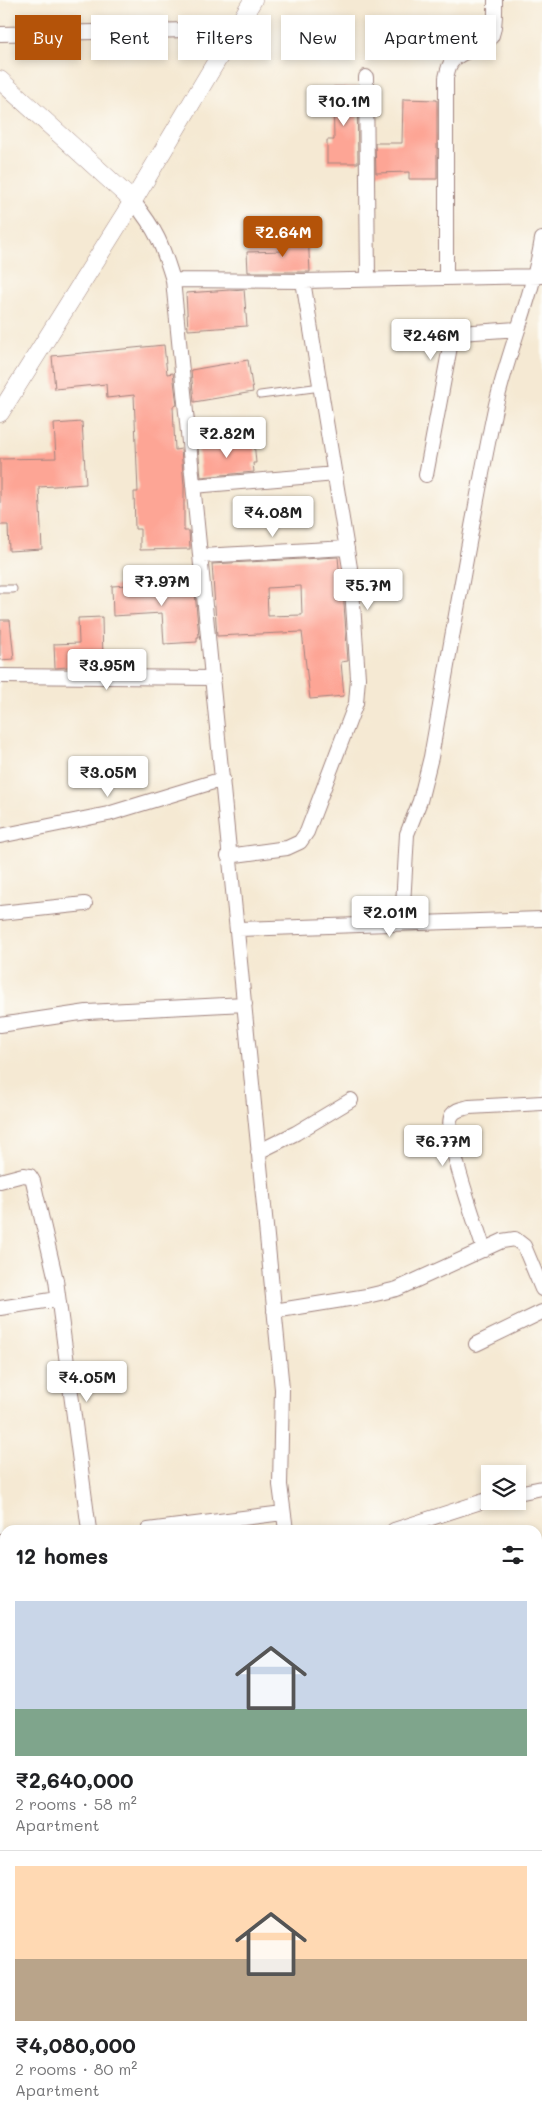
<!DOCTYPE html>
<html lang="en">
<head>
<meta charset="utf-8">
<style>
	:root { --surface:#fff; --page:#f2f2f2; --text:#202124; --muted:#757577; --line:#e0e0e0; --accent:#b45309 }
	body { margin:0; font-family:Mali,sans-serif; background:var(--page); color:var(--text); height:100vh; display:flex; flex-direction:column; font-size:19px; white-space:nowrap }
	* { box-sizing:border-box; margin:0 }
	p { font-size:16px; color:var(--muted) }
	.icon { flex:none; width:28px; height:28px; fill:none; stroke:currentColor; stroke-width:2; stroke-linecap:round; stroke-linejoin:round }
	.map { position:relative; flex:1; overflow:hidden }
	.side { position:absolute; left:0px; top:1525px; width:542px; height:601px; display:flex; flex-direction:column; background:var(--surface); border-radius:15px 15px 0 0; box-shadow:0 2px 8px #0003 }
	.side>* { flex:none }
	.hud { position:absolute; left:15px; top:15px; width:512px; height:45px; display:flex; gap:10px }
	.buttons { position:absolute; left:481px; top:1465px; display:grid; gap:10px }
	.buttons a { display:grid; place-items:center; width:45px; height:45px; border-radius:0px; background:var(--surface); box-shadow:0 2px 8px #0003; font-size:25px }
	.price { position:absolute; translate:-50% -42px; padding:0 11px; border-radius:5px; background:#fff; color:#222; font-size:16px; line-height:32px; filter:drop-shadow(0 1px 2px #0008) }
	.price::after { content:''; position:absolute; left:50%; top:30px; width:15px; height:11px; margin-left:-8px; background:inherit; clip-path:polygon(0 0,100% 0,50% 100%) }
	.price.current { background:var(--accent); color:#fff }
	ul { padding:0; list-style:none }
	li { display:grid; align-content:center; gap:10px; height:265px; padding:0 15px }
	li+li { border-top:1px solid var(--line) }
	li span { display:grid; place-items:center; height:155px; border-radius:0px; color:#555 }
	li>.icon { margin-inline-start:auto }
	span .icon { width:90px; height:90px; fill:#fffc; stroke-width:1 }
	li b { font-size:21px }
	h2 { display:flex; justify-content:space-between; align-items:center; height:60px; padding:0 15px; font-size:21px }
	.tag { padding:0 18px; border-radius:0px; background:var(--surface); box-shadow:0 2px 8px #0003; font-size:18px; line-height:45px }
	.tag.current { background:var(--accent); color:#fff }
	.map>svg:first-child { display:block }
</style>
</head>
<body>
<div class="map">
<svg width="542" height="2126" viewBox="0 0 542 2126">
	<rect width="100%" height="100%" fill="#fdfcf7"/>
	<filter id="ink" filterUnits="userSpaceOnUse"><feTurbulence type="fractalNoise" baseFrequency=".02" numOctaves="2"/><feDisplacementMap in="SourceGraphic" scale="10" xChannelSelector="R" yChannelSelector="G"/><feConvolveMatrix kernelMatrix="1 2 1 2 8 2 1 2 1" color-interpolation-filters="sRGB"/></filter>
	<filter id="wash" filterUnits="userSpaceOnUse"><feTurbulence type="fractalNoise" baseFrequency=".0096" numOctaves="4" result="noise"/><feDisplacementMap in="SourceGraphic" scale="20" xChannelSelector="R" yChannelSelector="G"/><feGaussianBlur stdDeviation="1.12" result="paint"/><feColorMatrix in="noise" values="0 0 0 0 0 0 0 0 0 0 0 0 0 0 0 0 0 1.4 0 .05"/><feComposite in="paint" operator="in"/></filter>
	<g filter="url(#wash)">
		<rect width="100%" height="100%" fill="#f5e9d3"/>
		<g id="blocks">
			<!-- building -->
			<path fill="#fda595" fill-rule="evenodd" d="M333,87H357L358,163H327V140H334Z
				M403,99L437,100V179H409V172L376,173L375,143H402Z
				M308,234L310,272H248L247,252L285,251V243H292V235Z
				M244,289L247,326L188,330L186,293Z
				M164,345L167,374L173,373L177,405L173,406L175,450L181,449L184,486V531H189L190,549L140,550V529H135L134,492H138L134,395L107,398L106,384L55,389L52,356Z
				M248,360L253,392L194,402L191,370Z
				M82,422L86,484L39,487L42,549L9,551L8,525H0V459L56,458L54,424Z
				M254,441L256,463H253L254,472L201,477L198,447Z
				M338,557L341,590H343L348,661L341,662L344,696L310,699L302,632L217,636L212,564ZM301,586L302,615L268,616L267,588Z
				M194,581L199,637H197V642L164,644L162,613L113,616L112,586Z
				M102,617L103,664L55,668L54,644L79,643L78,618Z
				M0,620H10L14,659L0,660Z"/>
		</g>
	</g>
	<g filter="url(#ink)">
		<use href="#blocks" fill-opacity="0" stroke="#a0847f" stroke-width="1"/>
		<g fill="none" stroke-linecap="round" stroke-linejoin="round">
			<defs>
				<path id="service" d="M260,395L321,387
					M0,589H13"/>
				<path id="minor" d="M0,34L236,29
					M366,77L368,280
					M133,201C157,231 162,244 173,280L282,1389L280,1485L286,1530
					M446,277V78C447,74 448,67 451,63C460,48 485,51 492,35C496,24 495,12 495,0
					M173,280L303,281L542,276
					M426,475L452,336L460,333L518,329
					M193,486L336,474
					M201,556L347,548
					M0,676L214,678
					M0,836L108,814L223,779
					M228,856L287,848L300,842L307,832L356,703L358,678L351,574L303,281
					M0,913L85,904
					M402,923L407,834L420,801L431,757C451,644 470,530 493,418C505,357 532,301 542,239
					M238,929L542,919
					M0,1025L87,1012L245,1004
					M258,1152L296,1133L351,1100
					M0,1181L23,1175L30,1176L33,1181L56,1280L89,1530
					M484,1250C478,1229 441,1130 452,1115C456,1109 463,1109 469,1107L542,1103
					M0,1308L58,1299
					M274,1311L367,1296L397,1289L502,1241L515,1239L524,1246L542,1289
					M476,1344L542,1312
					M518,1493L542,1488
					M148,1530L283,1513
					M394,1530L490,1499
					M0,1541H5
					M538,1686L542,1685
					M0,1739L5,1738
					M0,1801L5,1800
					M538,1869L542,1880
					M149,2121L150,2126
					M344,2121L345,2126
					M511,2121L518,2126
					M481,2126L489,2121"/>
				<path id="tertiary" d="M0,80L133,201
					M0,413L133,201L253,0"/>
			</defs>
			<!-- service casing -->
			<use href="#service" stroke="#a0847f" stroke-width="9"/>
			<!-- minor casing -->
			<use href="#minor" stroke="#a0847f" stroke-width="16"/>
			<!-- tertiary casing -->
			<use href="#tertiary" stroke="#a0847f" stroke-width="19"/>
			<!-- service -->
			<use href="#service" stroke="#fff" stroke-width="7"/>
			<!-- minor -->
			<use href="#minor" stroke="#fff" stroke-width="14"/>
			<!-- tertiary -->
			<use href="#tertiary" stroke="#fff" stroke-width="18"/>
		</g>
	</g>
</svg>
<div class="buttons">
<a><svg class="icon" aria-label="layers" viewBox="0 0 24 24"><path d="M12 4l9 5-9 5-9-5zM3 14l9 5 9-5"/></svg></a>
</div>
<b class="price" style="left:344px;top:127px">₹10.1M</b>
<b class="price current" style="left:283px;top:258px">₹2.64M</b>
<b class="price" style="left:431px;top:361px">₹2.46M</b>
<b class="price" style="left:227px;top:459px">₹2.82M</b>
<b class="price" style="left:273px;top:538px">₹4.08M</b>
<b class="price" style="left:162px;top:607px">₹7.97M</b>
<b class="price" style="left:368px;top:611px">₹5.7M</b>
<b class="price" style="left:107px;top:691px">₹3.95M</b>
<b class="price" style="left:108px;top:798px">₹3.05M</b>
<b class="price" style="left:390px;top:938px">₹2.01M</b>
<b class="price" style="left:443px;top:1167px">₹6.77M</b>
<b class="price" style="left:87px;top:1403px">₹4.05M</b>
<div class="hud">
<a class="tag current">Buy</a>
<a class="tag">Rent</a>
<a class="tag">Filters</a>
<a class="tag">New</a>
<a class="tag">Apartment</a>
</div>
<section class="side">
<h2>12 homes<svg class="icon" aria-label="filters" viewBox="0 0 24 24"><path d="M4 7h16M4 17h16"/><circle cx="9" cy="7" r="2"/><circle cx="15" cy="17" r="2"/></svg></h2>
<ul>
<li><span style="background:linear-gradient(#c9d6e8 70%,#7fa58c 0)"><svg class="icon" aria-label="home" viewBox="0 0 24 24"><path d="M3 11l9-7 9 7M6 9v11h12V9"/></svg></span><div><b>₹2,640,000</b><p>2 rooms · 58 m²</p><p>Apartment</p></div></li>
<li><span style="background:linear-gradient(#ffd9b3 60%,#b9a48a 0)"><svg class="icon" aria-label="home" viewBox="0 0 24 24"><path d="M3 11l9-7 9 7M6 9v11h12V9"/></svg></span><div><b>₹4,080,000</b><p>2 rooms · 80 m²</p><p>Apartment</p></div></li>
</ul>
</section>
</div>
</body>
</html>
